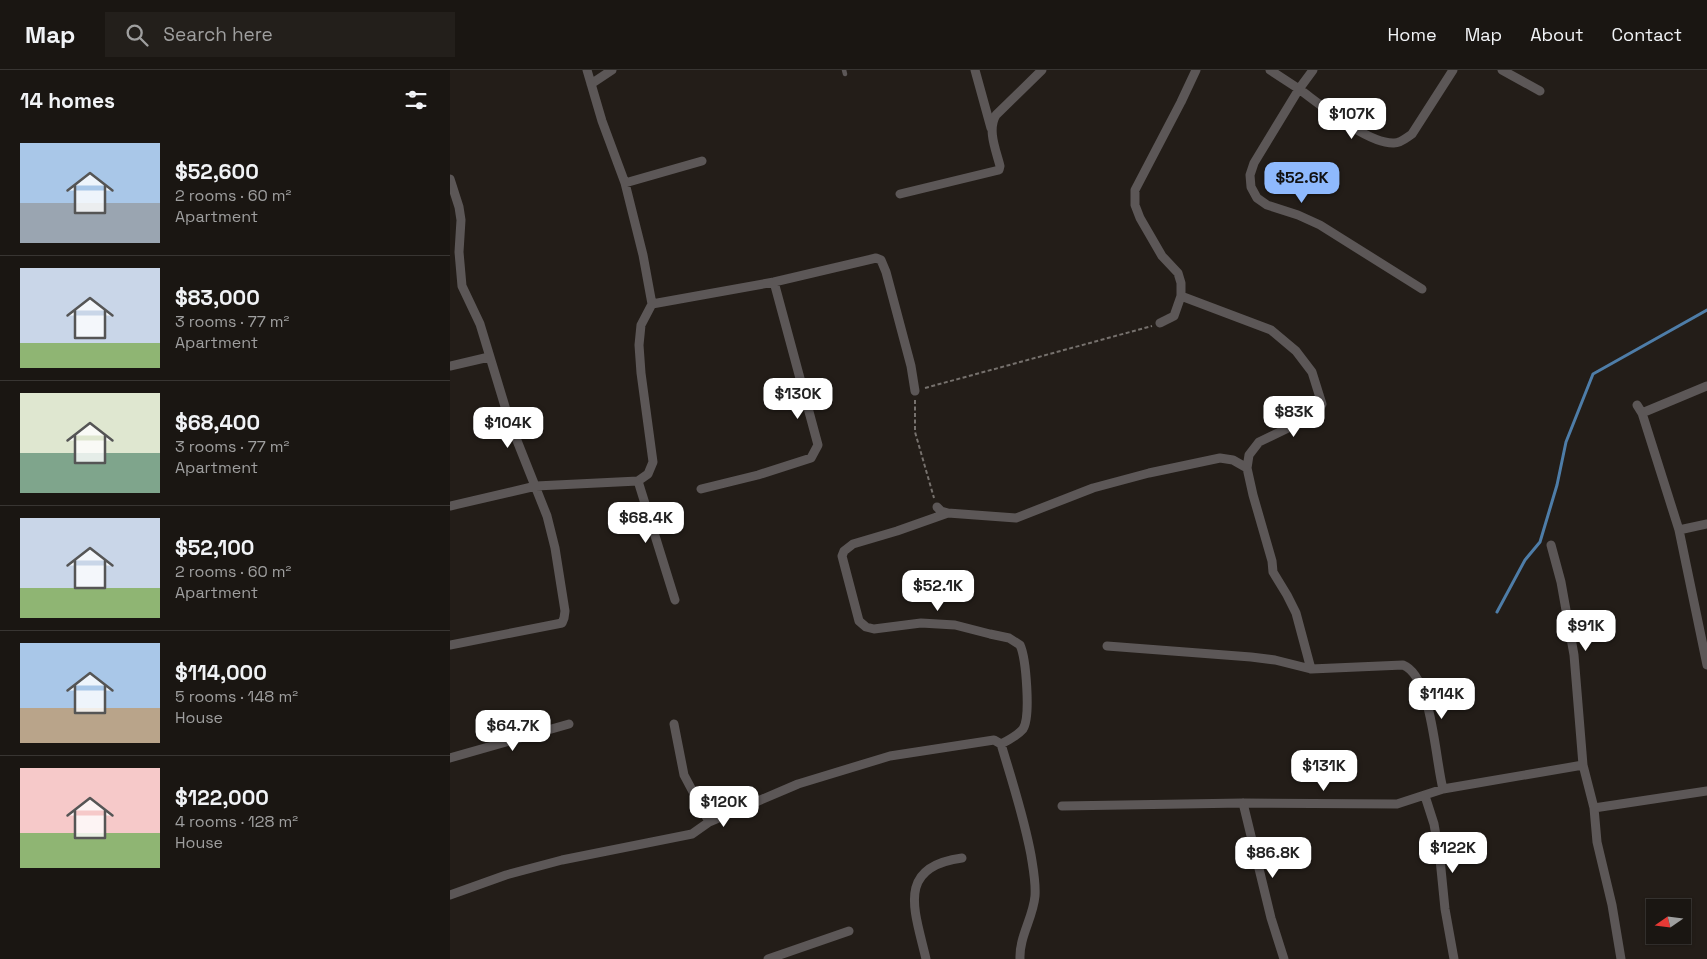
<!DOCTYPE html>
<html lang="en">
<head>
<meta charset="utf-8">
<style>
	:root { --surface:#1a1612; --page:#231f1b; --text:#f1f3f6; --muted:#9f9f9f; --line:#383532; --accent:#8eb9fd }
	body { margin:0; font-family:"Space Grotesk",sans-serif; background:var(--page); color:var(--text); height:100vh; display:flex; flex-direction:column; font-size:19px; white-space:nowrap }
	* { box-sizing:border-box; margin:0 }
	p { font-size:16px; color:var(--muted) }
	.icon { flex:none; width:28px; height:28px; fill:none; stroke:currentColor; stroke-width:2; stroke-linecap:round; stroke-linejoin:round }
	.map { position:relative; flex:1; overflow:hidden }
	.sheet { display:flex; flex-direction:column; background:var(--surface); width:450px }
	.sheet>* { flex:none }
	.needle { width:32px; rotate:256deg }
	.fabs { position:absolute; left:1196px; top:829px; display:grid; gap:10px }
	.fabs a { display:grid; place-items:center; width:45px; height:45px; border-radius:0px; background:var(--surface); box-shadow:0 1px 4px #0004,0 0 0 1px var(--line); font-size:25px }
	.price { position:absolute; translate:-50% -42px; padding:0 11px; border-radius:10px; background:#fff; color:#222; font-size:16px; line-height:32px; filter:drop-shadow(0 1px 2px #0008) }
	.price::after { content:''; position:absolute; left:50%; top:30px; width:15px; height:11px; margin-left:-8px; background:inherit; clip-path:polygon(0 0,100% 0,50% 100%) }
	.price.current { background:var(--accent); color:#111 }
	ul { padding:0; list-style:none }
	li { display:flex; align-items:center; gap:15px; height:125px; padding:0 20px }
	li+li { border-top:1px solid var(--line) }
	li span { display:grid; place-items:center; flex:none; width:140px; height:100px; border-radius:0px; color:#555 }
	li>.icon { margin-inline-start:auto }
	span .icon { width:60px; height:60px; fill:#fffc; stroke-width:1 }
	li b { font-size:21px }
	h2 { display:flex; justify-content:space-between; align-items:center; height:60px; padding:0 20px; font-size:21px }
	header { display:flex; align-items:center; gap:30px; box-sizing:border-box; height:70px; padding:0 25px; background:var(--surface); border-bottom:1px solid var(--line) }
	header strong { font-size:24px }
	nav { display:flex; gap:28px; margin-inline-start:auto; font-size:18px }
	.search { width:350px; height:45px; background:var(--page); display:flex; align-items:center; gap:12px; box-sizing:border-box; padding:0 18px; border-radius:0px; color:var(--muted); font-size:19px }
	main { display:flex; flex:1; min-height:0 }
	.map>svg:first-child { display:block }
</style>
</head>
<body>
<header>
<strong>Map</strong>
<div class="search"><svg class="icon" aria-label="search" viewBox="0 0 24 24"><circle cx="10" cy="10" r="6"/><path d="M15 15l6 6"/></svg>Search here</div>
<nav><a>Home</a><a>Map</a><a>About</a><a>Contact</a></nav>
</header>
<main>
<section class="sheet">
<h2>14 homes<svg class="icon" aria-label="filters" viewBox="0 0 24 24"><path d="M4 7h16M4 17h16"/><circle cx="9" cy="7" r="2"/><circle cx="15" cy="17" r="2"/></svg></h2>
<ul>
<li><span style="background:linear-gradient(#a9c7e8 60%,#9aa5b1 0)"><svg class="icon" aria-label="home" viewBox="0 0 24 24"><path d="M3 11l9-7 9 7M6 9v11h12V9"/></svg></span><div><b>$52,600</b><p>2 rooms · 60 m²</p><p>Apartment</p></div></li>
<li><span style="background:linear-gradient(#c9d6e8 75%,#8fb573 0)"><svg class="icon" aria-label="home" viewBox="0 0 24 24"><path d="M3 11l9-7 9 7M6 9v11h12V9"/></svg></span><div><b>$83,000</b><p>3 rooms · 77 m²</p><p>Apartment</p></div></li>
<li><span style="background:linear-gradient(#dfe7d0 60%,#7fa58c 0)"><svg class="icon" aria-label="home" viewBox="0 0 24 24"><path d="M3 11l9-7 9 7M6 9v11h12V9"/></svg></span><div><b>$68,400</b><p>3 rooms · 77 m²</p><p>Apartment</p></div></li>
<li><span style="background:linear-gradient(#c9d6e8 70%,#8fb573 0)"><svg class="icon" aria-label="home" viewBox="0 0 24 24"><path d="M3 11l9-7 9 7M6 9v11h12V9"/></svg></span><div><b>$52,100</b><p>2 rooms · 60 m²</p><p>Apartment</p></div></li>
<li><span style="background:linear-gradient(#a9c7e8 65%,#b9a48a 0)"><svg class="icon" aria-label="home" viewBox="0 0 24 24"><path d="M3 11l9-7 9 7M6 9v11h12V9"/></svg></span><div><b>$114,000</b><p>5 rooms · 148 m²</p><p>House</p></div></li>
<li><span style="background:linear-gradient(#f6c9c9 65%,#8fb573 0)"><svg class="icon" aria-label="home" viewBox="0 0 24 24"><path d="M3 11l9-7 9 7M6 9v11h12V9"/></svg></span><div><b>$122,000</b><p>4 rooms · 128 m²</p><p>House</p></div></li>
</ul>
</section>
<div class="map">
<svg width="1257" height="889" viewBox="0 0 1257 889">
	<rect width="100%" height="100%" fill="#231d18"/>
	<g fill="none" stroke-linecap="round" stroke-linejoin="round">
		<!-- stream -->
		<path stroke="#4e7da8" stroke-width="3" d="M1047,542L1075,490L1090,472L1107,415L1116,372L1143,304L1257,240"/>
		<!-- path -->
		<path stroke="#76716d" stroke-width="2" stroke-dasharray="4 2.5" stroke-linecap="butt" d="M475,318L702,256
			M465,330V362L484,428"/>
		<!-- service -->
		<path stroke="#5c5757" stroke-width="4.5" d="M394,0L395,4"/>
		<!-- minor -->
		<path stroke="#5c5757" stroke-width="9" d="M525,0L541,58
			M820,0L849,19L863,0
			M1052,0L1090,21
			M141,14L162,0
			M0,109L9,137L11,150L9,182L12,216L30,254L60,353L97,446L105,478L115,541L114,548L112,553L0,575
			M175,113L252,91
			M450,124L549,100L550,96C546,80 537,60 546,45L592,0
			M972,219L870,155L848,145L817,135L807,128L801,117L800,105L804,93L849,19C871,35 918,74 944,73C951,73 956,68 962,64L1003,0
			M731,226L821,260L846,281L862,302L872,334L867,344L809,372L799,385L797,398L803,425L822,491L823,502L837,525L846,543L861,599
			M202,234L324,212L426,188L431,190L436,202L461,296L465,321
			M710,253L724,246L731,226V213L728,203L712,186L690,148L685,135V120L731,32L746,0
			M0,296L39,287
			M1187,335L1192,343L1229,460L1257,595
			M1192,343L1257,316
			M188,411L225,530
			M251,419L308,405L361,388L368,375L324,212
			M0,436L86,416L188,411L198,404L203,392L191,303L189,275L191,255L202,234L193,185L175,113L152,51L137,0
			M487,437L491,441L498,443L566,448L643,418L699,403L770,388L783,390L797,398
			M498,443L447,461L403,474L394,481L392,486L409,551L416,557L424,559L471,553L505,555L540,564L559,568L570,575C576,588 581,647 573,659C567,666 559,670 551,674
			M1229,460L1257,454
			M1101,475L1111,512L1124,585L1133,695L1144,738L1147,772L1162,835L1171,889
			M657,576L801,587L825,590L861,599L953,595C982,606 985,689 993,719
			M224,654L234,705L259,752
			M0,688L119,654
			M975,726L984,754L990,789L995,839L1004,889
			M793,733L821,848L834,889
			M612,736L793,733L947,734L993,719L1133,695
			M1144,738L1257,721
			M0,825L56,805L112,790L242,764L259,752L348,714L440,686L544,670L551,674C562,711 574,747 581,785C583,798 586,812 585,826C583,848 569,867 570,889
			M318,889L399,861
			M476,889C465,841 445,797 512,788"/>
	</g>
</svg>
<div class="fabs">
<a><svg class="needle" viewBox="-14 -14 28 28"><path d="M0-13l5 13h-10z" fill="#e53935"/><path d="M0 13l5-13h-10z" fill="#9f9f9f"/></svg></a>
</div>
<b class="price" style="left:902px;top:70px">$107K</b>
<b class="price current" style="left:852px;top:134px">$52.6K</b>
<b class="price" style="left:348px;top:350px">$130K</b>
<b class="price" style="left:844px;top:368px">$83K</b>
<b class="price" style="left:58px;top:379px">$104K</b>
<b class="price" style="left:196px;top:474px">$68.4K</b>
<b class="price" style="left:488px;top:542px">$52.1K</b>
<b class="price" style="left:1136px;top:582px">$91K</b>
<b class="price" style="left:992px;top:650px">$114K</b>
<b class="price" style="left:63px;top:682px">$64.7K</b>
<b class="price" style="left:874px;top:722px">$131K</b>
<b class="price" style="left:274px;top:758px">$120K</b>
<b class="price" style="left:1003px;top:804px">$122K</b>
<b class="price" style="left:823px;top:809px">$86.8K</b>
</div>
</main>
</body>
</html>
